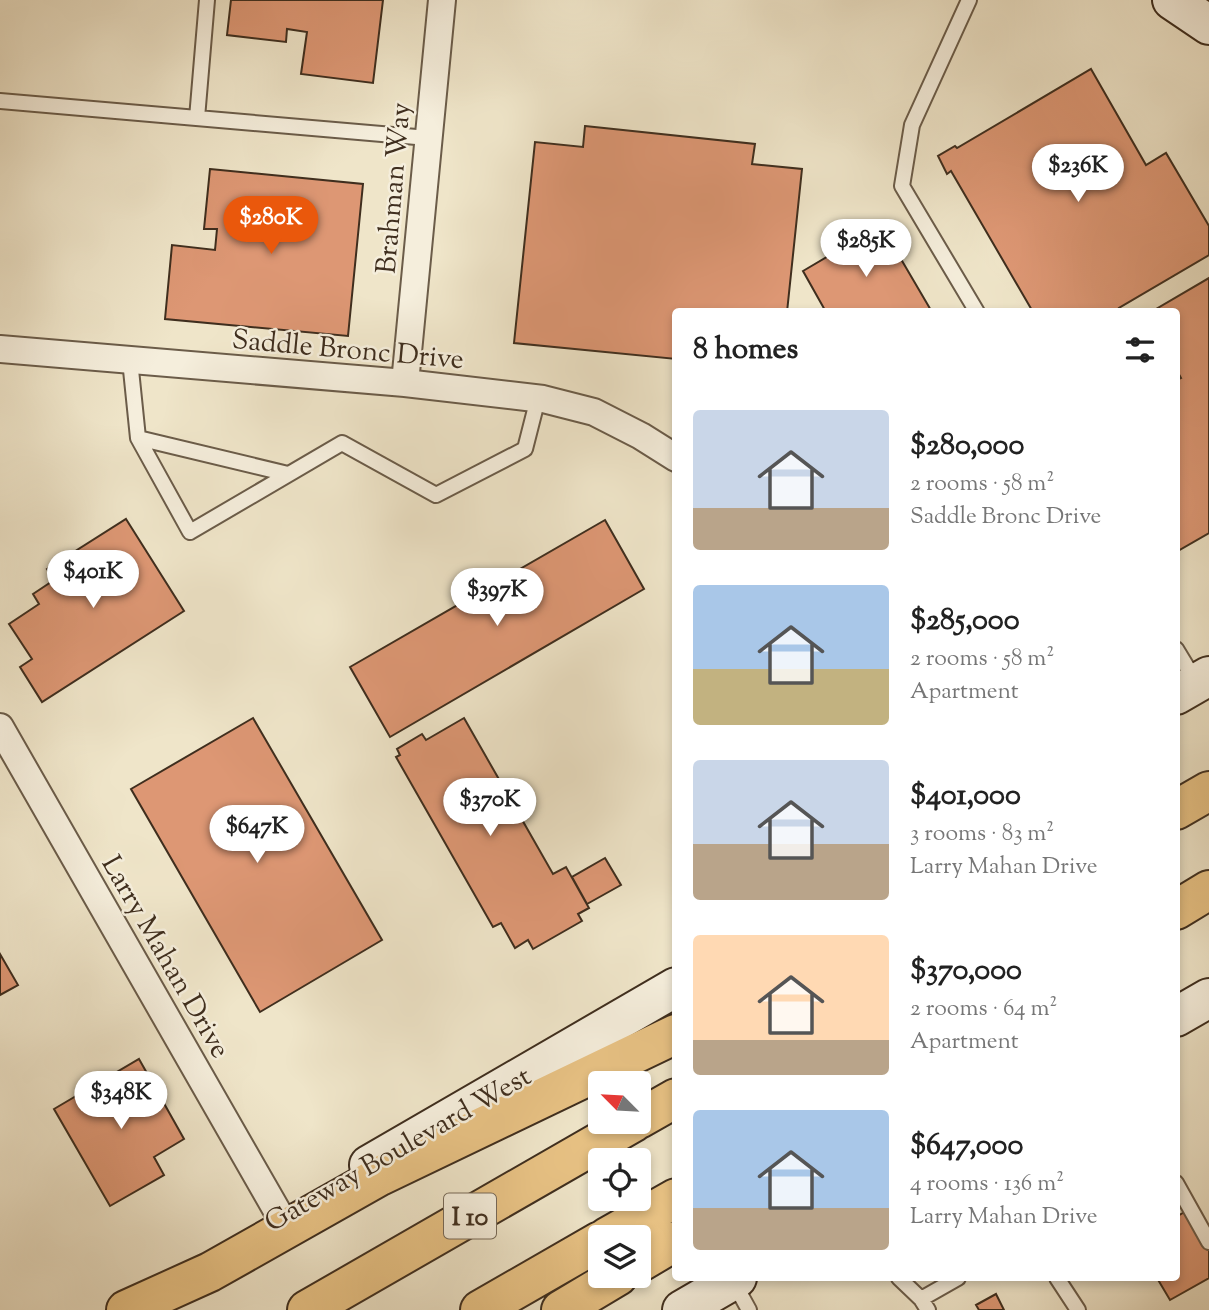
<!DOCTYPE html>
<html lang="en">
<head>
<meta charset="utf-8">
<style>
	:root { --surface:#fff; --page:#f2f2f2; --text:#222; --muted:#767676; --accent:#ea580c }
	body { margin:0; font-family:"Sorts Mill Goudy",serif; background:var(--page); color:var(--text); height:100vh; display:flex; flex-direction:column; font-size:26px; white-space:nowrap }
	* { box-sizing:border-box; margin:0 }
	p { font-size:23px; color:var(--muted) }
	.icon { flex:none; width:38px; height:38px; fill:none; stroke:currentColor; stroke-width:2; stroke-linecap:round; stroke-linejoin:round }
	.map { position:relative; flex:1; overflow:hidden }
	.sheet { position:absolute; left:672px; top:308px; width:508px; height:973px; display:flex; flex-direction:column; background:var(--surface); border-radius:7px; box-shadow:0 4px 10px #0003 }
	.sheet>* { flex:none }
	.needle { width:46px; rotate:294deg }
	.fabs { position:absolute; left:588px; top:1071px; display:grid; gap:14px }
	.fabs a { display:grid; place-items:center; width:63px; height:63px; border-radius:7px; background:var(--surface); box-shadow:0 4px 10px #0003; font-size:35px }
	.price { position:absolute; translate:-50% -60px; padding:0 16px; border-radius:24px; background:#fff; color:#222; font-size:23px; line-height:46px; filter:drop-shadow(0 2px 4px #0008) }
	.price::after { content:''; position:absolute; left:50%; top:42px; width:21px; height:16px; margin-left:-10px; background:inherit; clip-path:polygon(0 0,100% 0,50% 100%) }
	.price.current { background:var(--accent); color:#fff }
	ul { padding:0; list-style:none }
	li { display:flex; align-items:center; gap:21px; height:175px; padding:0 21px }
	li span { display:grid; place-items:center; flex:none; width:196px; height:140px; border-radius:7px; color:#555 }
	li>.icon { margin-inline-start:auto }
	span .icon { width:84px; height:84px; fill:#fffc; stroke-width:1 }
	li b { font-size:30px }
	h2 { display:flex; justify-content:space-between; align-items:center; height:84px; padding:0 21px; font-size:30px }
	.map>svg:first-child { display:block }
</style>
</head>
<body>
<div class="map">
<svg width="1209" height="1310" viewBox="0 0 1209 1310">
	<rect width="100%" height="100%" fill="#efe5c9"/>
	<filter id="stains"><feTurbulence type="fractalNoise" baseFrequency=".00286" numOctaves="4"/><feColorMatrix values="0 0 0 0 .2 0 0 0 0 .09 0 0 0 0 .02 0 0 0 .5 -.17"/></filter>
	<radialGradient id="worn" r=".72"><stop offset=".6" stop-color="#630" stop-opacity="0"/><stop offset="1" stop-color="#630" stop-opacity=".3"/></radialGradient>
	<!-- building -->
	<path fill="#dd9774" stroke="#3f2e1e" stroke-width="2" d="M231,0H383L373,83L301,74L307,32L287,29L286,42L227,35Z
		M1091,69L1146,165L1166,153L1209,226V255L1119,308L1121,312H1033L951,171L947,174L938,156L955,146L957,148Z
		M585,126L755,144L752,164L802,169L787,312H676V359L514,343L535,142L583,147Z
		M210,169L363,184L348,336L165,319L172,245L215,250L217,229H204Z
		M881,225L932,312H826L803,271Z
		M1209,278V533L1176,552V380L1181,378L1176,369V312H1151Z
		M126,519L184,611L42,702L20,667L32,659L9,624L39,604L33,594L54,580L47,569Z
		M605,520L644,589L390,737L350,667Z
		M253,718L382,940L260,1012L131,789Z
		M464,718L553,874L566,867L589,908L578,914L582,921L533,949L528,940L515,948L501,923L493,927L396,757L400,755L397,749L422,734L426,740Z
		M605,858L621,885L587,904L572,877Z
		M0,954L18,985L0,995Z
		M139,1059L184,1139L154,1157L164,1175L110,1206L54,1109Z
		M1188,1210L1209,1248V1278L1170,1300L1157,1278H1176V1217Z
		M996,1294L1004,1310H979L976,1305Z"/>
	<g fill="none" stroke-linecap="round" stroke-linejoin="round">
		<defs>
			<path id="service" d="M969,0L912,125L902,186L977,312
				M0,101L428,138
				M197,118L207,0
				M130,360L138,438L190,532L342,443L436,495L525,449L538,398
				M138,438L288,474
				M1176,649L1196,682
				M1176,1183L1209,1242
				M899,1278L921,1299L928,1310
				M1057,1278L1078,1310
				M733,1281L749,1310
				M921,1299L958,1278"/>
			<path id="minor" d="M0,349L405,383L543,399L594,412L641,436L676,458
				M405,383L442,0
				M0,727L280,1216"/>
			<path id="secondary" d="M1172,0L1209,25
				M1176,695L1209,676
				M1176,1017L1209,998
				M369,1165L676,987
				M682,1310L737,1278"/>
			<path id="motorway" d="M1176,810L1209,791
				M1176,910L1209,890
				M639,1119L676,1098
				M607,1237L676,1198
				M639,1263L676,1241
				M126,1310L210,1272L380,1176L676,1034
				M307,1310L634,1122
				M480,1310L600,1241
				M561,1310L618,1276"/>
		</defs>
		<!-- service casing -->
		<use href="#service" stroke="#6b5c49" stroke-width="18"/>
		<!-- minor casing -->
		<use href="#minor" stroke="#6b5c49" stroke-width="30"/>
		<!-- secondary casing -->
		<use href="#secondary" stroke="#3f2e1e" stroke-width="42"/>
		<!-- motorway casing -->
		<use href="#motorway" stroke="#3f2e1e" stroke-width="42"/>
		<!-- service -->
		<use href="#service" stroke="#f5eedc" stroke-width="14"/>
		<!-- minor -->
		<use href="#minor" stroke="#f5eedc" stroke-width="26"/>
		<!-- secondary -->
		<use href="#secondary" stroke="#f5eedc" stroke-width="38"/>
		<!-- motorway -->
		<use href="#motorway" stroke="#e8c284" stroke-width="38"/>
	</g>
	<g text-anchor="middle" stroke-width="5" stroke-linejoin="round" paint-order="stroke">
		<!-- shield labels -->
		<rect fill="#f5eedc" stroke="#766857" stroke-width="2" x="444" y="1193.5" width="52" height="45" rx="5"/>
		<g font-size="26" font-weight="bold" fill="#3f2e1e">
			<text x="470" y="1225">I 10</text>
		</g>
		<!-- street labels -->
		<g font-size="28" fill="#3f2e1e" stroke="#f5eedc">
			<text transform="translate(392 188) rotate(-85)" y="10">Brahman Way</text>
			<text transform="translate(348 348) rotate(5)" y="10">Saddle Bronc Drive</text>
			<text transform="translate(167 956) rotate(60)" y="10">Larry Mahan Drive</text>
			<text transform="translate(397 1148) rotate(-30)" y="10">Gateway Boulevard West</text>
		</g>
	</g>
	<rect width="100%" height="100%" filter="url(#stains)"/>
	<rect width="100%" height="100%" fill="url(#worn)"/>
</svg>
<div class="fabs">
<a><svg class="needle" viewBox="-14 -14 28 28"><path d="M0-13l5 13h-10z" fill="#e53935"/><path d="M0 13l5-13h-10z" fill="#767676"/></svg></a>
<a><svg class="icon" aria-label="locate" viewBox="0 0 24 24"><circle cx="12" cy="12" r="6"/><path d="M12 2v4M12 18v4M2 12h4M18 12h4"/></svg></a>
<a><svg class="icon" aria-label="layers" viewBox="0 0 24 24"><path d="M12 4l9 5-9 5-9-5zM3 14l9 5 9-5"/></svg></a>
</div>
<b class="price" style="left:1078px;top:204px">$236K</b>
<b class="price current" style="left:271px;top:256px">$280K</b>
<b class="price" style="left:866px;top:279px">$285K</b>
<b class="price" style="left:93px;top:610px">$401K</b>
<b class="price" style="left:497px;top:628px">$397K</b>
<b class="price" style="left:490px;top:838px">$370K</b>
<b class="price" style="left:257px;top:865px">$647K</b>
<b class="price" style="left:121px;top:1131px">$348K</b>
<section class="sheet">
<h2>8 homes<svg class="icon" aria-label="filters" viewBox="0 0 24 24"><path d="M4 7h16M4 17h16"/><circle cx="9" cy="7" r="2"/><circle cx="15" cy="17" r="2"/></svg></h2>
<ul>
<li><span style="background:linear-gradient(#c9d6e8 70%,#b9a48a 0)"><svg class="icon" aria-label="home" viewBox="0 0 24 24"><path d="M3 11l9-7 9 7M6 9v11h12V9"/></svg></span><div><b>$280,000</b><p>2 rooms · 58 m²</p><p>Saddle Bronc Drive</p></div></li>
<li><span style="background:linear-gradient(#a9c7e8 60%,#c2b280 0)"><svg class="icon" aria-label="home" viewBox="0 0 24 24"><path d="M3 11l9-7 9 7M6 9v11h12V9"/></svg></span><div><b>$285,000</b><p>2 rooms · 58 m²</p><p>Apartment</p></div></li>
<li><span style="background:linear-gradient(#c9d6e8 60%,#b9a48a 0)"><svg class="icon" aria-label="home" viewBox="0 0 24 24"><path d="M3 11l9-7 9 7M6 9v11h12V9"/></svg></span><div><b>$401,000</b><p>3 rooms · 83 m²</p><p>Larry Mahan Drive</p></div></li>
<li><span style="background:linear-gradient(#ffd9b3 75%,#b9a48a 0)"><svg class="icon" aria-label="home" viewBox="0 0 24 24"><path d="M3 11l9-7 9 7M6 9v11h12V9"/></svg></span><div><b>$370,000</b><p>2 rooms · 64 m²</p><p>Apartment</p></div></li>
<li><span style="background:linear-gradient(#a9c7e8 70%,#b9a48a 0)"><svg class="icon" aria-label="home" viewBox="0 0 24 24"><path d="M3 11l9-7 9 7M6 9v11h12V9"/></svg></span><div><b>$647,000</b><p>4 rooms · 136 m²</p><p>Larry Mahan Drive</p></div></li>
</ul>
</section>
</div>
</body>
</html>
